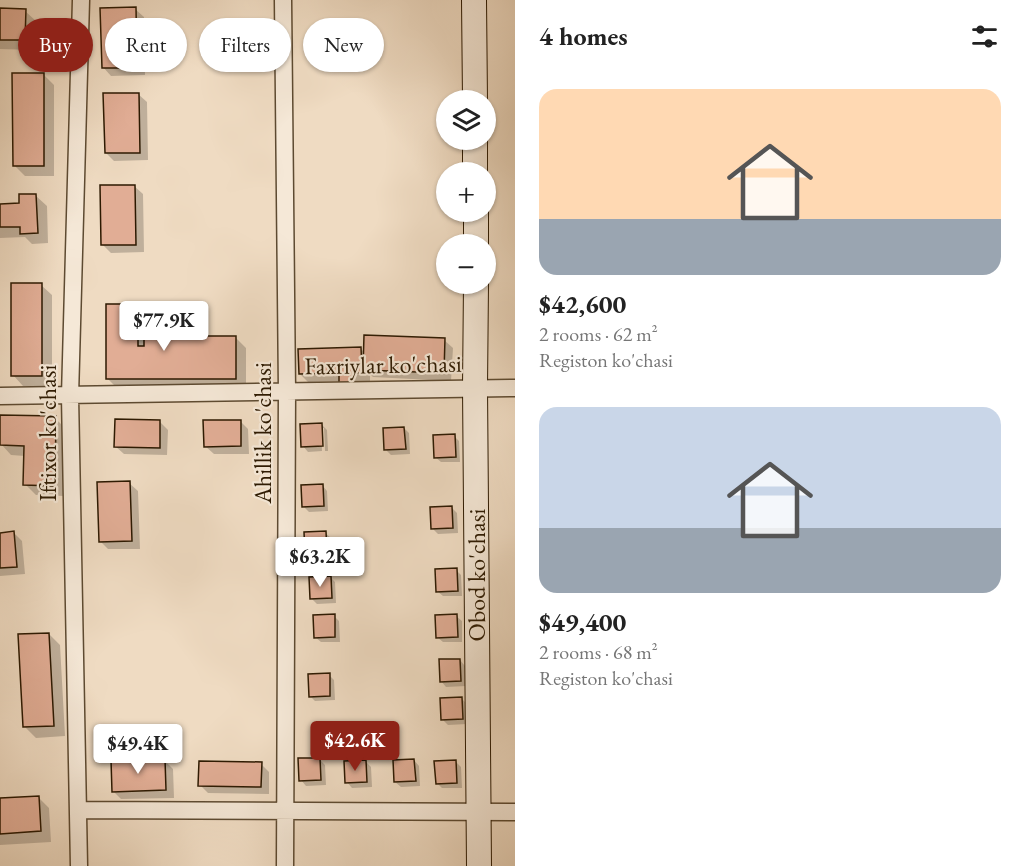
<!DOCTYPE html>
<html lang="en">
<head>
<meta charset="utf-8">
<style>
	:root { --surface:#fff; --page:#f6f6f6; --text:#222; --muted:#767676; --accent:#8f2418 }
	body { margin:0; font-family:"EB Garamond",serif; background:var(--page); color:var(--text); height:100vh; display:flex; flex-direction:column; font-size:22px; white-space:nowrap }
	* { box-sizing:border-box; margin:0 }
	p { font-size:20px; color:var(--muted) }
	.icon { flex:none; width:33px; height:33px; fill:none; stroke:currentColor; stroke-width:2; stroke-linecap:round; stroke-linejoin:round }
	.map { position:relative; flex:1; overflow:hidden }
	.side { display:flex; flex-direction:column; background:var(--surface); width:510px }
	.side>* { flex:none }
	.banner { position:absolute; left:18px; top:18px; width:406px; height:54px; display:flex; gap:12px }
	.tools { position:absolute; left:436px; top:90px; display:grid; gap:12px }
	.tools a { display:grid; place-items:center; width:60px; height:60px; border-radius:50%; background:var(--surface); box-shadow:0 2px 4px #0004; font-size:30px }
	.price { position:absolute; translate:-50% -51px; padding:0 14px; border-radius:6px; background:#fff; color:#222; font-size:20px; line-height:39px; filter:drop-shadow(0 2px 3px #0008) }
	.price::after { content:''; position:absolute; left:50%; top:36px; width:18px; height:14px; margin-left:-9px; background:inherit; clip-path:polygon(0 0,100% 0,50% 100%) }
	.price.current { background:var(--accent); color:#fff }
	ul { padding:0; list-style:none }
	li { display:grid; align-content:center; gap:12px; height:318px; padding:0 24px }
	li span { display:grid; place-items:center; height:186px; border-radius:18px; color:#555 }
	li>.icon { margin-inline-start:auto }
	span .icon { width:108px; height:108px; fill:#fffc; stroke-width:1 }
	li b { font-size:26px }
	h2 { display:flex; justify-content:space-between; align-items:center; height:72px; padding:0 24px; font-size:26px }
	.chip { padding:0 21px; border-radius:27px; background:var(--surface); box-shadow:0 2px 4px #0004; font-size:21px; line-height:54px }
	.chip.current { background:var(--accent); color:#fff }
	main { display:flex; flex:1; min-height:0 }
	.map>svg:first-child { display:block }
</style>
</head>
<body>
<main>
<div class="map">
<svg width="515" height="866" viewBox="0 0 515 866">
	<rect width="100%" height="100%" fill="#efdbc2"/>
	<filter id="stains"><feTurbulence type="fractalNoise" baseFrequency=".00333" numOctaves="4"/><feColorMatrix values="0 0 0 0 .2 0 0 0 0 .09 0 0 0 0 .02 0 0 0 .5 -.17"/></filter>
	<radialGradient id="worn" r=".72"><stop offset=".6" stop-color="#630" stop-opacity="0"/><stop offset="1" stop-color="#630" stop-opacity=".3"/></radialGradient>
	<!-- shadow -->
	<path fill="#0003" d="M135,9L144,17L145,75L111,76L103,67Z
		M0,10L25,11L36,21L35,50L0,49Z
		M43,74L54,85V176H25L14,165Z
		M138,94L147,102L148,160L114,161L106,153Z
		M134,186L143,194L144,252L111,253L102,244Z
		M36,196L47,206L48,243L32,244L25,237L0,238V205H20Z
		M41,285L52,295V386H23L13,375Z
		M137,306L148,316V337H235L246,348V389H118L107,378Z
		M444,340L453,348L451,381L373,377L370,374V381H361V392L341,381L308,382L300,374L361,349L365,353Z
		M55,418L66,429L65,496L36,495L25,484V456L11,455L1,444Z
		M240,421L248,429L249,454H214L205,446Z
		M160,422L168,430L167,455L124,454L115,446Z
		M322,425L327,430L328,451H325L324,428H321L322,451L308,452L303,446Z
		M404,428L409,433L410,454L391,455L385,449Z
		M454,436L459,441L460,462H441L435,457Z
		M129,483L138,491L140,549H108L100,541Z
		M322,485L327,491L328,511L309,512L303,506Z
		M451,507L457,513L458,533L438,534L433,529Z
		M14,533L22,541L25,574L0,576V534Z
		M325,533L331,538L332,558L312,559L307,554Z
		M456,570L461,575L462,596H443L437,591Z
		M330,577L335,582L336,603L317,604L311,598Z
		M334,616L339,621L340,642H321L315,637Z
		M456,616L462,621V642H443L437,637Z
		M49,634L60,645L65,736L36,738L25,727Z
		M460,660L465,666L466,686L446,687L441,681Z
		M329,675L334,680L335,700L315,701L310,696Z
		M461,698L466,703L467,724L448,725L442,719Z
		M319,759L325,765L326,785L306,786L301,780Z
		M414,760L419,766L420,786L401,787L395,782Z
		M165,761L173,769L174,798L121,799L113,791Z
		M365,761L371,767L372,787L352,788L347,782Z
		M456,762L461,767L462,788H442L437,783Z
		M261,764L269,772V794L208,793L200,785Z
		M38,797L49,808L51,842L0,845V800Z"/>
	<!-- building -->
	<path fill="#e1ad95" stroke="#2c1901" stroke-width="1.5" d="M136,7L137,68H102L100,8Z
		M0,8L26,9L25,40H0Z
		M12,73H44V166H13Z
		M103,93H139L140,153H105Z
		M100,185H135L136,245H101Z
		M19,194H36L38,233L20,234V227H0V204L19,203Z
		M11,283H42V376H11Z
		M106,304H138V346H144V336H236V379H106Z
		M364,335L445,338L444,373L363,370Z
		M361,347L362,373H354V385H339V373L299,374L298,349Z
		M0,415L56,416L55,486L23,485L24,446L0,445Z
		M115,419L160,420V448L114,447Z
		M203,420H241V446L204,447Z
		M322,423L323,446L301,447L300,424Z
		M404,427L406,449L384,450L383,428Z
		M455,434L456,457L434,458L433,435Z
		M130,481L132,541L99,542L97,482Z
		M323,484L324,506L302,507L301,485Z
		M452,506L453,528L431,529L430,507Z
		M14,531L17,567L0,568V533Z
		M326,531L327,554L305,555L304,532Z
		M457,568L458,591L436,592L435,569Z
		M331,576L332,598L310,599L309,577Z
		M335,614V637L314,638L313,615Z
		M457,614L458,637L436,638L435,615Z
		M49,633L54,726L23,727L18,634Z
		M439,659H460L461,681L440,682Z
		M330,673V696L309,697L308,674Z
		M462,697L463,719L441,720L440,698Z
		M298,758H320L321,780L299,781Z
		M165,759L166,790L112,792L111,760Z
		M414,759L416,781L394,782L393,760Z
		M366,760L367,782L345,783L344,761Z
		M456,760L457,783L436,784L434,761Z
		M199,761L262,762L261,787L198,786Z
		M39,796L41,831L0,834V798Z"/>
	<g fill="none" stroke-linecap="round" stroke-linejoin="round">
		<defs>
			<path id="street" d="M283,0L287,391L285,866
				M0,396L515,388
				M78,810L515,812
				M79,866L70,396L81,0"/>
			<path id="secondary" d="M474,0L475,100
				M475,140V172
				M476,212V244
				M476,284L475,387L479,866"/>
		</defs>
		<!-- street casing -->
		<use href="#street" stroke="#5d4a31" stroke-width="19"/>
		<!-- secondary casing -->
		<use href="#secondary" stroke="#2c1901" stroke-width="26"/>
		<!-- street -->
		<use href="#street" stroke="#f5e8d7" stroke-width="16"/>
		<!-- secondary -->
		<use href="#secondary" stroke="#f5e8d7" stroke-width="24"/>
	</g>
	<g text-anchor="middle" stroke-width="4.5" stroke-linejoin="round" paint-order="stroke">
		<!-- street labels -->
		<g font-size="24" fill="#2c1901" stroke="#f5e8d7">
			<text transform="translate(383 365) rotate(-1)" y="8">Faxriylar ko'chasi</text>
			<text transform="translate(48 433) rotate(-90)" y="8">Iftixor ko'chasi</text>
			<text transform="translate(263 433) rotate(-90)" y="8">Ahillik ko'chasi</text>
			<text transform="translate(477 575) rotate(-90)" y="8">Obod ko'chasi</text>
		</g>
	</g>
	<rect width="100%" height="100%" filter="url(#stains)"/>
	<rect width="100%" height="100%" fill="url(#worn)"/>
</svg>
<div class="tools">
<a><svg class="icon" aria-label="layers" viewBox="0 0 24 24"><path d="M12 4l9 5-9 5-9-5zM3 14l9 5 9-5"/></svg></a>
<a>+</a>
<a>−</a>
</div>
<b class="price" style="left:164px;top:352px">$77.9K</b>
<b class="price" style="left:320px;top:588px">$63.2K</b>
<b class="price current" style="left:355px;top:772px">$42.6K</b>
<b class="price" style="left:138px;top:775px">$49.4K</b>
<div class="banner">
<a class="chip current">Buy</a>
<a class="chip">Rent</a>
<a class="chip">Filters</a>
<a class="chip">New</a>
</div>
</div>
<section class="side">
<h2>4 homes<svg class="icon" aria-label="filters" viewBox="0 0 24 24"><path d="M4 7h16M4 17h16"/><circle cx="9" cy="7" r="2"/><circle cx="15" cy="17" r="2"/></svg></h2>
<ul>
<li><span style="background:linear-gradient(#ffd9b3 70%,#9aa5b1 0)"><svg class="icon" aria-label="home" viewBox="0 0 24 24"><path d="M3 11l9-7 9 7M6 9v11h12V9"/></svg></span><div><b>$42,600</b><p>2 rooms · 62 m²</p><p>Registon ko'chasi</p></div></li>
<li><span style="background:linear-gradient(#c9d6e8 65%,#9aa5b1 0)"><svg class="icon" aria-label="home" viewBox="0 0 24 24"><path d="M3 11l9-7 9 7M6 9v11h12V9"/></svg></span><div><b>$49,400</b><p>2 rooms · 68 m²</p><p>Registon ko'chasi</p></div></li>
</ul>
</section>
</main>
</body>
</html>
